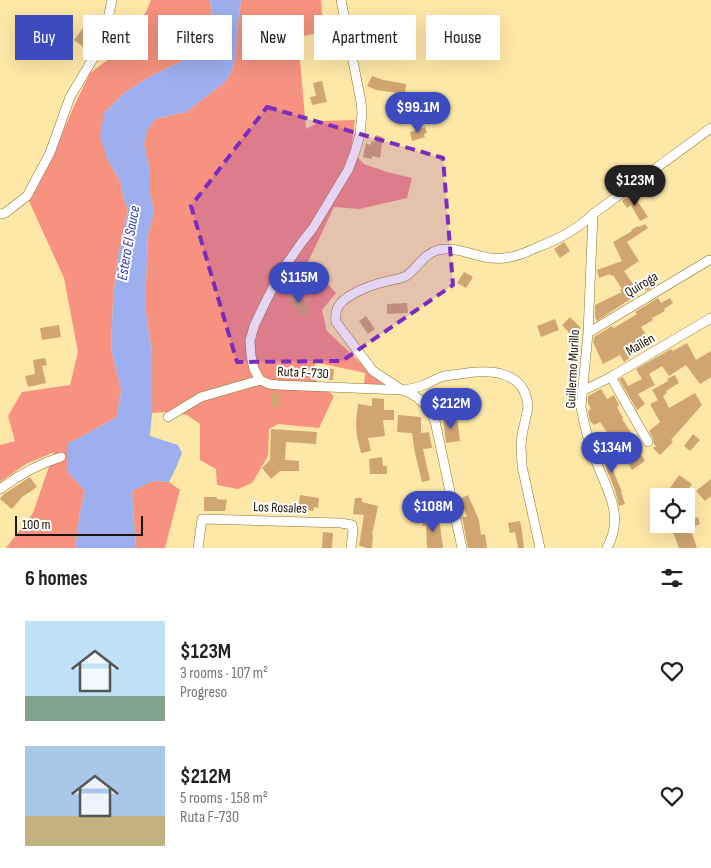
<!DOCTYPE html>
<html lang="en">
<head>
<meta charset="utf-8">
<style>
	:root { --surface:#fff; --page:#f6f6f6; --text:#222; --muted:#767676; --accent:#3c4cbf }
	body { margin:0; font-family:"Sofia Sans Condensed",sans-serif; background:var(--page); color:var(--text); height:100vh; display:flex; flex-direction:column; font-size:19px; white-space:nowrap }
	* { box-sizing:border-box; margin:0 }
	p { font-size:16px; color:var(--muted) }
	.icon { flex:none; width:28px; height:28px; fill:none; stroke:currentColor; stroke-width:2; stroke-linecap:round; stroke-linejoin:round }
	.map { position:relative; height:548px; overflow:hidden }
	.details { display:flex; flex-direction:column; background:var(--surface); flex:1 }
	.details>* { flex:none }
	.guide { position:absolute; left:15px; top:15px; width:681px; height:45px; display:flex; gap:10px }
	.fabs { position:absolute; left:650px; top:488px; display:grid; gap:10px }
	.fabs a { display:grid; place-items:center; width:45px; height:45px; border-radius:0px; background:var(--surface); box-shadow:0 5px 20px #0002; font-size:25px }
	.scale { position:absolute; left:15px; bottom:12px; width:128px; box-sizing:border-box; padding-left:5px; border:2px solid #1c1400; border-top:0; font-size:14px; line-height:18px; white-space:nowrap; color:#1c1400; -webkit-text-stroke:4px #fff; paint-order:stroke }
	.price { position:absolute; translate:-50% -42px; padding:0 11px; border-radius:18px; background:var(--accent); color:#fff; font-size:16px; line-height:32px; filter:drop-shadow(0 1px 2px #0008) }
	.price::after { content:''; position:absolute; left:50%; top:30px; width:15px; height:11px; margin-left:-8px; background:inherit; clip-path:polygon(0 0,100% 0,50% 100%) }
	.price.active { background:#222; color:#fff }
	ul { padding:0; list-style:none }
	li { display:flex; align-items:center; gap:15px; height:125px; padding:0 25px }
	li span { display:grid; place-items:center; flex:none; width:140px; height:100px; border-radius:0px; color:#555 }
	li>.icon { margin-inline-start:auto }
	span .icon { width:60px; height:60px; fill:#fffc; stroke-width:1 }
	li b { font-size:21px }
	h2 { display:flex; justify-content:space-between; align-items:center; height:60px; padding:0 25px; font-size:21px }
	.pill { padding:0 18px; border-radius:0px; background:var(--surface); box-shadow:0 5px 20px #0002; font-size:18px; line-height:45px }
	.pill.active { background:var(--accent); color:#fff }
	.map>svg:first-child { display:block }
</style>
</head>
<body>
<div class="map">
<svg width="711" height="548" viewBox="0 0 711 548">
	<rect width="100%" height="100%" fill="#fee8a7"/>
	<!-- forest -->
	<path fill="#f6927f" d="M151,0H210L212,22L203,47L182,61L151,76L124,93L104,113L107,159L120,180L124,200L128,210L118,256L113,299L111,349L121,390L117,417L81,437L68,443V472L85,491L80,512L75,548H6L33,513L54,452L26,464L0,482V445L15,441L8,416L22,392L70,385L78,352L64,278L28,199L55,150L75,104L90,73L125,47L147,10Z
		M241,0H321L323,32L298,37L306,129L321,121L355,120L351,150L364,164L387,172L412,178L407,198L359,209L334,207L308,262L336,293L322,310L327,331L386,387L364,385L365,373L315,362L313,378L334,396L319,428L278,424L269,429L268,456L252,483L238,489L217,485L216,469L200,460V424L187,415L166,412L152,413V353L145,307L148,235L154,211L150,193V171L144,144L147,131L155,119L186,112L225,82L232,71L236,55L237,30Z
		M153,481L169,482L180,490L165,548H136L132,491Z"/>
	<!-- water -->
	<path fill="#9dafee" d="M210,0H241L237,30L236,55L232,71L225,82L186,112L155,119L147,131L144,144L150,171V193L154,211L148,235L145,307L152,353V413L150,436L178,445L182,453L176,468L169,482L153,481L132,491L136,548H75L80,512L85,491L68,472V443L81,437L117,417L121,390L111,349L113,299L118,256L128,210L124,200L120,180L107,159L100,135L104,113L124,93L151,76L182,61L203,47L212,22Z"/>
	<!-- building -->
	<path fill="#d0a571" d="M86,24L97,33L85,48L74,40Z
		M372,76L383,80L406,84L405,94L376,90L367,86Z
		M322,81L327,102L312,105L310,97L316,96L313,83Z
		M425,127L427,133L424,134L425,137L412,141L410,132Z
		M376,135L383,137L380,158L372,156V159L363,157L366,143L371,145V141L375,142Z
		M632,193L648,217L640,221L631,205L627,208L622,201Z
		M645,224L648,228L627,242L639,261L624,271L635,287L651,277L656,285L646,291L645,289L623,304L597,321L595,317V305L622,292L620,290L622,289L613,275L611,276L610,274L599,278L597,270L622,261L613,242L632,231L631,230L638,226L639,227Z
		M564,242L570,251L560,258L554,249Z
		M464,272L473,277L466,288L457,283Z
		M302,292L308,313L299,316L296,306L293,307L290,296Z
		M658,298L661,303L670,298L673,303L664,309L665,311L652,318L653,320L641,327L651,342L624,362L620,355L603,364L593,342L594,337L612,326L614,328L637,314L635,312Z
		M407,303L408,313L387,314V304Z
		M366,316L375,329L368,334L359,321Z
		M570,317L581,328L572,336L562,325Z
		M555,319L559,330L541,337L537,326Z
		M59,325L61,337L42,340L40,328Z
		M687,343L696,360L711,351V377L700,384L686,365L669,376L662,366L649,374L655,385L638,394L645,404L637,410L619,379L623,377L628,386L642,379L636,369L671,349L673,351Z
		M45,358L47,365L42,366L46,383L28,387L25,376L35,374L33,360Z
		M319,368L334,369L333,380L319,379Z
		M675,375L679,383L666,391L667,393L663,396L669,408L695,393L702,405L671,440L673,442L660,455L653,448L656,446L654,444L653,439L649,431L660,422L650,404L658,400L652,390L668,381L667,379Z
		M601,389L607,399L614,395L619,405L617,407L623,418L622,419L636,440L627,445L635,457L640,453L645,461L632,470L620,449L619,450L600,422L594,425L590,421L588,411L591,409L588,403V396Z
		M271,393H280V407H271Z
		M372,398L384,399V410H394V420H383L385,436L368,438L371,451L361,453L357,437L356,423L358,404L372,406Z
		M398,415L421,417V433L429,432L432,448L423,449L430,480L422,482L415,453L412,433L397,432Z
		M457,417L460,441L446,443L443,418Z
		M271,429L317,432L316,444L286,442L285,460L299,461V471H280L271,479L262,468L270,460Z
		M693,434L700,440L690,451L684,446Z
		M604,445L615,467L612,468L622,492H621L625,504L619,506L615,490L598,448Z
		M382,457L383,466H387V474H370L369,459Z
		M679,475L692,484L683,496H670L666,494Z
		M30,477L37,487L22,497L12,509L0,499L4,494Z
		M711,479V496L705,501L696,491Z
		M300,495L319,498L318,508L314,507L313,511L298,509Z
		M468,495L479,520L481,535L485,534L487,548H468L462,517H467L460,499Z
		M204,497H217V499L227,500L225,511H204Z
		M355,498H362V502L378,506L372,535H373L372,548H365V547L359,546L364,515L353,514Z
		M439,517L443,548H427L426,526H423L422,520Z
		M698,517L700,524L690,528L697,548H679L673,532L681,529L680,525L686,524V521Z
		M520,521L522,531L524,548H518L515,532L510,533L508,523Z
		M323,532L333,533L332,548H322Z"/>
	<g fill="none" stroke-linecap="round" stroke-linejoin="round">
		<defs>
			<path id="minor" d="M341,0L361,102L362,113L360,134L355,152L348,170L313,228L302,242L281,272L266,301L254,326L250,341L251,356L254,369L260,380L269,384L278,385L402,390C418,395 428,405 435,421L462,548
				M0,214L5,213L27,196L50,153L70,97L103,42L112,0
				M593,214L588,333L581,407C584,424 589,443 595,459C607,490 625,515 607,548
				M588,333L709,260
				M611,377L648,442
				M582,391L611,377L711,318
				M168,417L201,397L260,380
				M0,489C19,475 38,464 61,457
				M198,548L202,519L341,523L352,525L353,531L351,548
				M540,548L522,466L521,446L522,435L528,408C526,370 490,369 460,374C454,375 447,375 441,377C435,379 430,383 424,385C417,388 409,389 402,390L373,371L336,322C335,315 336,309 340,304C348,294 369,286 380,283C389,280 398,280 406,276C418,268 423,254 438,250C456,246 473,256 491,258C508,260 523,254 538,247C559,239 577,230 593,214L711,128"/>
		</defs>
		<!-- minor casing -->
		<use href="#minor" stroke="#8a7537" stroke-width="10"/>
		<!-- minor -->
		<use href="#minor" stroke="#fff" stroke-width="9"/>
	</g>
	<!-- marked area -->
	<path fill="#7b2cbf" fill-opacity="0.2" stroke="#7b2cbf" stroke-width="4" stroke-dasharray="10 6" stroke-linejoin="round" d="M267,107L443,158L453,285L342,361L237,362L191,206Z"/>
	<g text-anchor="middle" stroke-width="4" stroke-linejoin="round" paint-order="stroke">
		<!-- street labels -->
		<g font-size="14" fill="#1c1400" stroke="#fff">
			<text transform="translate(641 284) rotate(-31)" y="5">Quiroga</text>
			<text transform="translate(640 344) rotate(-30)" y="5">Mailén</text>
			<text transform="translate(572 369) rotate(-87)" y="5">Guillermo Murillo</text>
			<text transform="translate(303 372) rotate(3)" y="5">Ruta F-730</text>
			<text transform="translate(280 507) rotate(2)" y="5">Los Rosales</text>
		</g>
		<!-- water labels -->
		<g font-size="15" font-style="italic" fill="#2e38af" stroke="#fff">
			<text transform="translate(128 243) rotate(-80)" y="5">Estero El Sauce</text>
		</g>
	</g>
</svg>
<div class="fabs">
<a><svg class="icon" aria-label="locate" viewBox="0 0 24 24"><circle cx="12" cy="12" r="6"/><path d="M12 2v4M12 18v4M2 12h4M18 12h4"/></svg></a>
</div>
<div class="scale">100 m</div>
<b class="price" style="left:418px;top:134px">$99.1M</b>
<b class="price active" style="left:635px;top:207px">$123M</b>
<b class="price" style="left:299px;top:304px">$115M</b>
<b class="price" style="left:451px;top:430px">$212M</b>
<b class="price" style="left:612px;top:474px">$134M</b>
<b class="price" style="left:433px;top:533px">$108M</b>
<div class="guide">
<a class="pill active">Buy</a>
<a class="pill">Rent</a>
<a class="pill">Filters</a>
<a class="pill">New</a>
<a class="pill">Apartment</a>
<a class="pill">House</a>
</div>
</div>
<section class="details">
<h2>6 homes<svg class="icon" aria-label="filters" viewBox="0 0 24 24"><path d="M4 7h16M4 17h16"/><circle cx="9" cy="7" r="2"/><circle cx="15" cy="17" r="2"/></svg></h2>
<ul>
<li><span style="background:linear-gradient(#bfe0f5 75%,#7fa58c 0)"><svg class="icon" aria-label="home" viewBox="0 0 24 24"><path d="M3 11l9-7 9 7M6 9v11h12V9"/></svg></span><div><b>$123M</b><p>3 rooms · 107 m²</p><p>Progreso</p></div><svg class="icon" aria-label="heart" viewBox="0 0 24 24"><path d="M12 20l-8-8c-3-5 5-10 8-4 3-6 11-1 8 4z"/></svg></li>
<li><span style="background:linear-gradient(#a9c7e8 70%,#c2b280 0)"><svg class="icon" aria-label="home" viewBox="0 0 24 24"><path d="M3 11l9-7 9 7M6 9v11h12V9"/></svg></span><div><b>$212M</b><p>5 rooms · 158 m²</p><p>Ruta F-730</p></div><svg class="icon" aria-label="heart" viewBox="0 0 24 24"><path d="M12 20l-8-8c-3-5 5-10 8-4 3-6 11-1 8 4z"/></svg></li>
</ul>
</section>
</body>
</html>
